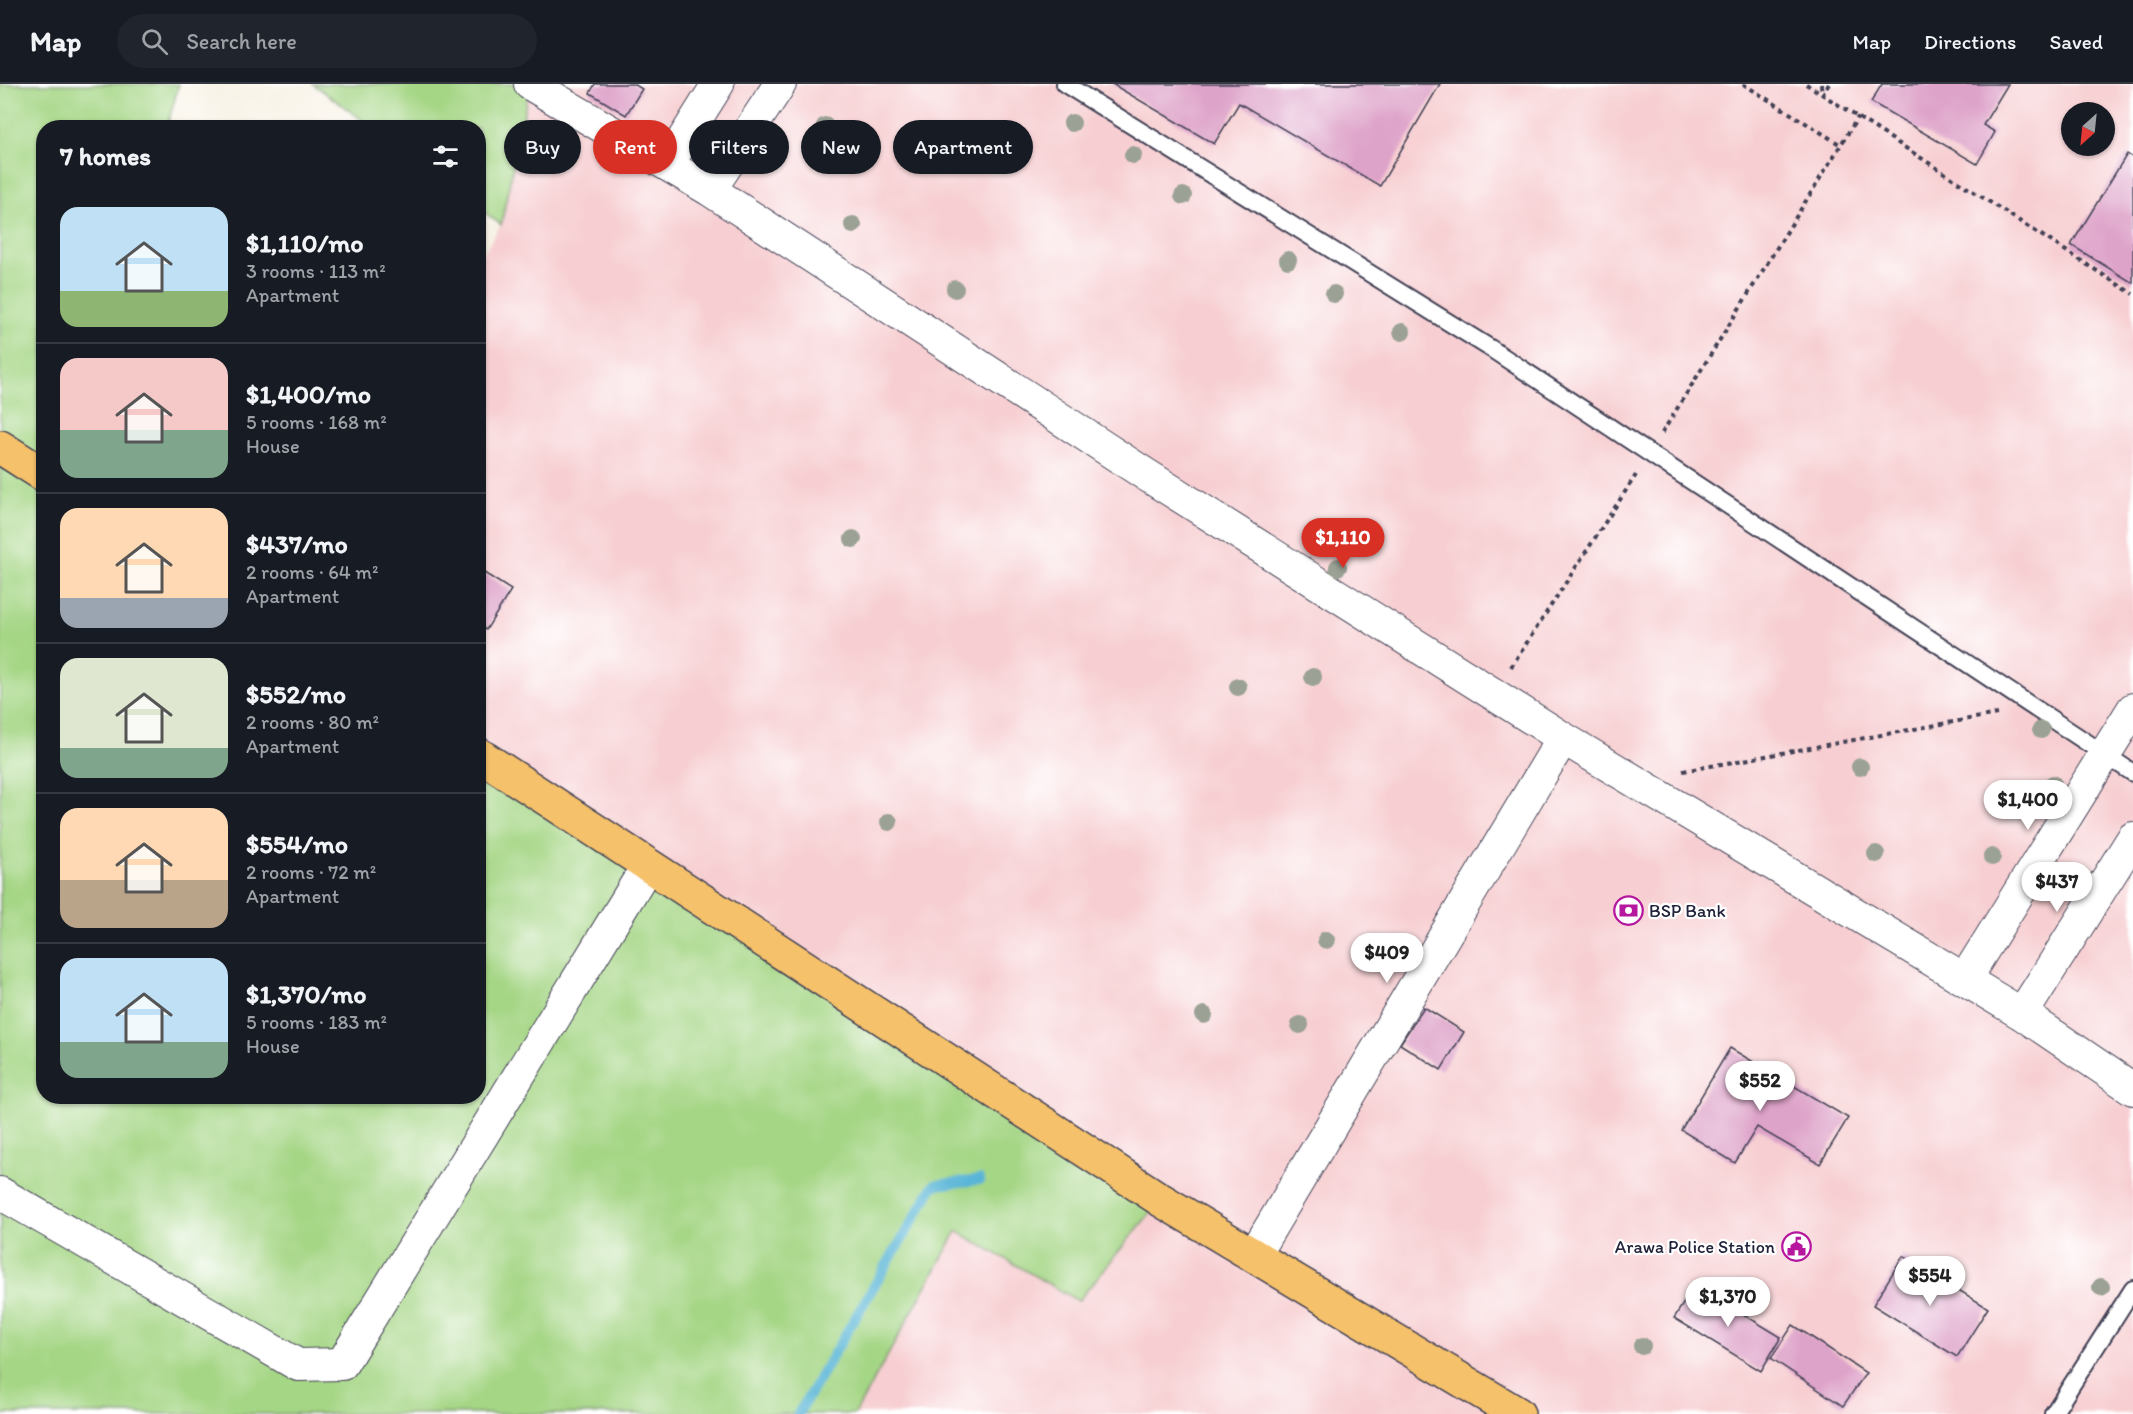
<!DOCTYPE html>
<html lang="en">
<head>
<meta charset="utf-8">
<style>
	:root { --surface:#171b24; --page:#20242c; --text:#f1f3f6; --muted:#9ea1a6; --line:#363941; --accent:#d93025 }
	body { margin:0; font-family:Itim,sans-serif; background:var(--page); color:var(--text); height:100vh; display:flex; flex-direction:column; font-size:22px; white-space:nowrap }
	* { box-sizing:border-box; margin:0 }
	p { font-size:20px; color:var(--muted) }
	.icon { flex:none; width:33px; height:33px; fill:none; stroke:currentColor; stroke-width:2; stroke-linecap:round; stroke-linejoin:round }
	.map { position:relative; flex:1; overflow:hidden }
	.side { position:absolute; left:36px; top:36px; width:450px; height:984px; display:flex; flex-direction:column; background:var(--surface); border-radius:24px; box-shadow:0 2px 4px #0004 }
	.side>* { flex:none }
	.top-card { position:absolute; left:504px; top:36px; width:570px; height:54px; display:flex; gap:12px }
	.needle { width:39px; rotate:207deg }
	.tools { position:absolute; left:2061px; top:18px; display:grid; gap:12px }
	.tools a { display:grid; place-items:center; width:54px; height:54px; border-radius:50%; background:var(--surface); box-shadow:0 2px 4px #0004; font-size:30px }
	.price { position:absolute; translate:-50% -51px; padding:0 14px; border-radius:21px; background:#fff; color:#222; font-size:20px; line-height:39px; filter:drop-shadow(0 2px 3px #0008) }
	.price::after { content:''; position:absolute; left:50%; top:36px; width:18px; height:14px; margin-left:-9px; background:inherit; clip-path:polygon(0 0,100% 0,50% 100%) }
	.price.current { background:var(--accent); color:#fff }
	ul { padding:0; list-style:none }
	li { display:flex; align-items:center; gap:18px; height:150px; padding:0 24px }
	li+li { border-top:2px solid var(--line) }
	li span { display:grid; place-items:center; flex:none; width:168px; height:120px; border-radius:18px; color:#555 }
	li>.icon { margin-inline-start:auto }
	span .icon { width:72px; height:72px; fill:#fffc; stroke-width:1 }
	li b { font-size:26px }
	h2 { display:flex; justify-content:space-between; align-items:center; height:72px; padding:0 24px; font-size:26px }
	.pill { padding:0 21px; border-radius:27px; background:var(--surface); box-shadow:0 2px 4px #0004; font-size:21px; line-height:54px }
	.pill.current { background:var(--accent); color:#fff }
	header { display:flex; align-items:center; gap:36px; box-sizing:border-box; height:84px; padding:0 30px; background:var(--surface); border-bottom:2px solid var(--line) }
	header strong { font-size:28px }
	nav { display:flex; gap:33px; margin-inline-start:auto; font-size:21px }
	.search { width:420px; height:54px; background:var(--page); display:flex; align-items:center; gap:15px; box-sizing:border-box; padding:0 21px; border-radius:33px; color:var(--muted); font-size:22px }
	.map>svg:first-child { display:block }
</style>
</head>
<body>
<header>
<strong>Map</strong>
<div class="search"><svg class="icon" aria-label="search" viewBox="0 0 24 24"><circle cx="10" cy="10" r="6"/><path d="M15 15l6 6"/></svg>Search here</div>
<nav><a>Map</a><a>Directions</a><a>Saved</a></nav>
</header>
<div class="map">
<svg width="2133" height="1330" viewBox="0 0 2133 1330">
	<rect width="100%" height="100%" fill="#fff"/>
	<filter id="ink" filterUnits="userSpaceOnUse"><feTurbulence type="fractalNoise" baseFrequency=".0167" numOctaves="2"/><feDisplacementMap in="SourceGraphic" scale="12" xChannelSelector="R" yChannelSelector="G"/><feConvolveMatrix kernelMatrix="1 2 1 2 8 2 1 2 1" color-interpolation-filters="sRGB"/></filter>
	<filter id="wash" filterUnits="userSpaceOnUse"><feTurbulence type="fractalNoise" baseFrequency=".008" numOctaves="4" result="noise"/><feDisplacementMap in="SourceGraphic" scale="24" xChannelSelector="R" yChannelSelector="G"/><feGaussianBlur stdDeviation="1.35" result="paint"/><feColorMatrix in="noise" values="0 0 0 0 0 0 0 0 0 0 0 0 0 0 0 0 0 1.4 0 .05"/><feComposite in="paint" operator="in"/></filter>
	<g filter="url(#wash)">
		<rect width="100%" height="100%" fill="#f7f1e3"/>
		<!-- built -->
		<path fill="#f7cfd2" fill-rule="evenodd" d="M530,0H2133V1330H855L957,1147L1078,1217L479,670L478,178L501,140ZM2072,28H2104V62H2072Z"/>
		<!-- green -->
		<path fill="#a5d685" stroke="#647c60" stroke-width="1.5" d="M0,0H179L167,43L44,44V1012H478L479,670L1161,1116L1078,1217L957,1147L855,1330H0Z
			M313,0H530L501,141L479,124L478,44L372,43Z"/>
		<g fill="none" stroke-linecap="round" stroke-linejoin="round">
			<!-- stream -->
			<path stroke="#59b5d7" stroke-width="10" d="M798,1330L934,1101L980,1096"/>
		</g>
		<g id="blocks">
			<!-- building -->
			<path fill="#dea3c9" d="M595,0H634L642,5L626,31L590,9Z
				M1112,0H1440L1380,102L1239,19L1214,60Z
				M1882,0H2008L1983,41L1995,48L1977,80L1871,18Z
				M2127,70L2133,74V199L2071,161Z
				M478,485L511,506L486,546L478,541Z
				M1424,923L1464,948L1441,986L1400,960Z
				M1730,964L1848,1034L1820,1080L1757,1043L1735,1079L1681,1046Z
				M1903,1172L1988,1224L1957,1273L1873,1221Z
				M1695,1201L1781,1253L1761,1287L1674,1234Z
				M1793,1241L1866,1289L1843,1322L1771,1274Z"/>
		</g>
	</g>
	<g filter="url(#ink)">
		<use href="#blocks" fill-opacity="0" stroke="#424154" stroke-width="1.5"/>
		<g fill="none" stroke-linecap="round" stroke-linejoin="round">
			<defs>
				<path id="service" d="M1065,0L1490,264L2133,689
					M2053,1330L2133,1205"/>
				<path id="minor" d="M530,0L710,106L1145,390L1563,654L2022,930L2133,1005
					M668,80L718,0
					M710,106L780,0
					M1965,895L2133,625
					M2022,930L2133,754
					M0,1109L298,1281L342,1280L648,781
					M1254,1171L1563,654"/>
				<path id="primary" d="M0,363L44,391
					M478,670L1161,1116L1518,1330"/>
			</defs>
			<!-- service casing -->
			<use href="#service" stroke="#424154" stroke-width="20"/>
			<!-- minor casing -->
			<use href="#minor" stroke="#424154" stroke-width="34"/>
			<!-- primary casing -->
			<use href="#primary" stroke="#424154" stroke-width="36"/>
			<!-- path -->
			<path stroke="#424154" stroke-width="4" stroke-dasharray="4.5 4.5" stroke-linecap="butt" d="M1743,0L1841,61
				M1806,0L2133,210
				M1821,0L1822,10
				M1822,11L1829,0
				M1662,349L1858,33
				M1511,583L1636,391
				M1683,687L1997,630"/>
			<!-- service -->
			<use href="#service" stroke="#fff" stroke-width="16"/>
			<!-- minor -->
			<use href="#minor" stroke="#fff" stroke-width="32"/>
			<!-- primary -->
			<use href="#primary" stroke="#f5c16b" stroke-width="33"/>
		</g>
		<!-- trees -->
		<g fill="#9ba295">
			<circle cx="1072" cy="39" r="9"/>
			<circle cx="825" cy="42" r="9"/>
			<circle cx="1133" cy="71" r="9"/>
			<circle cx="1183" cy="112" r="9"/>
			<circle cx="853" cy="141" r="9"/>
			<circle cx="1288" cy="176" r="9"/>
			<circle cx="955" cy="205" r="9"/>
			<circle cx="1334" cy="210" r="9"/>
			<circle cx="1402" cy="248" r="9"/>
			<circle cx="853" cy="455" r="9"/>
			<circle cx="1338" cy="483" r="9"/>
			<circle cx="1313" cy="593" r="9"/>
			<circle cx="1238" cy="603" r="9"/>
			<circle cx="2041" cy="646" r="9"/>
			<circle cx="1860" cy="683" r="9"/>
			<circle cx="2053" cy="700" r="9"/>
			<circle cx="889" cy="738" r="9"/>
			<circle cx="1876" cy="770" r="9"/>
			<circle cx="1992" cy="773" r="9"/>
			<circle cx="1326" cy="856" r="9"/>
			<circle cx="1204" cy="931" r="9"/>
			<circle cx="1300" cy="941" r="9"/>
			<circle cx="2101" cy="1203" r="9"/>
			<circle cx="1642" cy="1262" r="9"/>
		</g>
	</g>
	<!-- icons -->
	<defs>
		<symbol id="bank-ring" viewBox="-11 -11 22 22"><circle r="9.5" fill="#fff" stroke="#b5179e" stroke-width="1.5"/><path d="M-6-4H6V4H-6ZM0-2.3a2.3 2.3 0 1 0 0 4.6a2.3 2.3 0 1 0 0-4.6Z" fill="#b5179e"/></symbol>
		<symbol id="civic-ring" viewBox="-11 -11 22 22"><circle r="9.5" fill="#fff" stroke="#b5179e" stroke-width="1.5"/><path d="M-.6-6.5H3V-4.5H.6V-3L4-1V1h2V6H-6V1h2V-1L-.6-3ZM-1.2 2.5V6h2.4V2.5Z" fill="#b5179e"/></symbol>
	</defs>
	<g fill-rule="evenodd">
		<use href="#bank-ring" x="1612" y="810" width="33" height="33"/>
		<use href="#civic-ring" x="1780" y="1146" width="33" height="33"/>
	</g>
	<g text-anchor="middle" stroke-width="4.5" stroke-linejoin="round" paint-order="stroke">
		<!-- poi labels -->
		<g font-size="18" fill="#22223b" stroke="#fff" text-anchor="start">
			<text x="1649" y="833">BSP Bank</text>
			<text x="1775" y="1169" text-anchor="end">Arawa Police Station</text>
		</g>
	</g>
</svg>
<div class="tools">
<a><svg class="needle" viewBox="-14 -14 28 28"><path d="M0-13l5 13h-10z" fill="#e53935"/><path d="M0 13l5-13h-10z" fill="#9ea1a6"/></svg></a>
</div>
<b class="price current" style="left:1343px;top:485px">$1,110</b>
<b class="price" style="left:2028px;top:747px">$1,400</b>
<b class="price" style="left:2057px;top:829px">$437</b>
<b class="price" style="left:1387px;top:900px">$409</b>
<b class="price" style="left:1760px;top:1028px">$552</b>
<b class="price" style="left:1930px;top:1223px">$554</b>
<b class="price" style="left:1728px;top:1244px">$1,370</b>
<div class="top-card">
<a class="pill">Buy</a>
<a class="pill current">Rent</a>
<a class="pill">Filters</a>
<a class="pill">New</a>
<a class="pill">Apartment</a>
</div>
<section class="side">
<h2>7 homes<svg class="icon" aria-label="filters" viewBox="0 0 24 24"><path d="M4 7h16M4 17h16"/><circle cx="9" cy="7" r="2"/><circle cx="15" cy="17" r="2"/></svg></h2>
<ul>
<li><span style="background:linear-gradient(#bfe0f5 70%,#8fb573 0)"><svg class="icon" aria-label="home" viewBox="0 0 24 24"><path d="M3 11l9-7 9 7M6 9v11h12V9"/></svg></span><div><b>$1,110/mo</b><p>3 rooms · 113 m²</p><p>Apartment</p></div></li>
<li><span style="background:linear-gradient(#f6c9c9 60%,#7fa58c 0)"><svg class="icon" aria-label="home" viewBox="0 0 24 24"><path d="M3 11l9-7 9 7M6 9v11h12V9"/></svg></span><div><b>$1,400/mo</b><p>5 rooms · 168 m²</p><p>House</p></div></li>
<li><span style="background:linear-gradient(#ffd9b3 75%,#9aa5b1 0)"><svg class="icon" aria-label="home" viewBox="0 0 24 24"><path d="M3 11l9-7 9 7M6 9v11h12V9"/></svg></span><div><b>$437/mo</b><p>2 rooms · 64 m²</p><p>Apartment</p></div></li>
<li><span style="background:linear-gradient(#dfe7d0 75%,#7fa58c 0)"><svg class="icon" aria-label="home" viewBox="0 0 24 24"><path d="M3 11l9-7 9 7M6 9v11h12V9"/></svg></span><div><b>$552/mo</b><p>2 rooms · 80 m²</p><p>Apartment</p></div></li>
<li><span style="background:linear-gradient(#ffd9b3 60%,#b9a48a 0)"><svg class="icon" aria-label="home" viewBox="0 0 24 24"><path d="M3 11l9-7 9 7M6 9v11h12V9"/></svg></span><div><b>$554/mo</b><p>2 rooms · 72 m²</p><p>Apartment</p></div></li>
<li><span style="background:linear-gradient(#bfe0f5 70%,#7fa58c 0)"><svg class="icon" aria-label="home" viewBox="0 0 24 24"><path d="M3 11l9-7 9 7M6 9v11h12V9"/></svg></span><div><b>$1,370/mo</b><p>5 rooms · 183 m²</p><p>House</p></div></li>
</ul>
</section>
</div>
</body>
</html>
